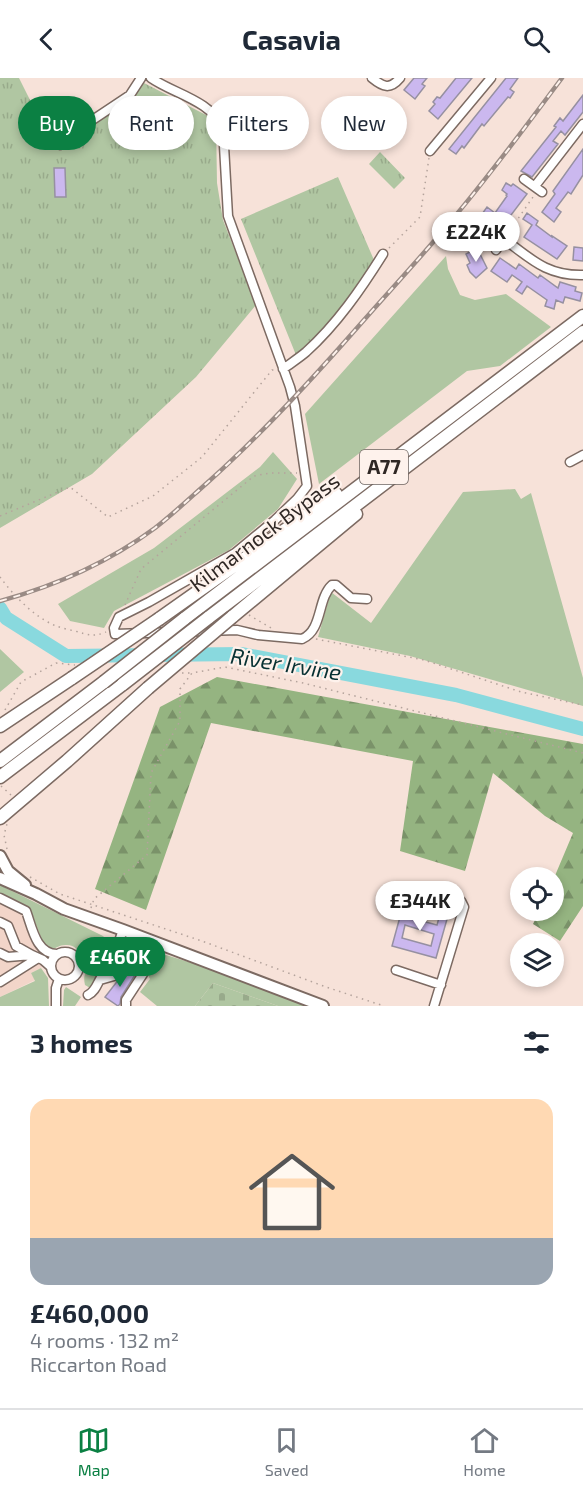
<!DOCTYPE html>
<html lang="en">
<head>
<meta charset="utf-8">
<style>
	:root { --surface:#fff; --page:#f2f2f3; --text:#1f2937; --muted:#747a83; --line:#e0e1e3; --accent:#0b8043 }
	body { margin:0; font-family:"Exo 2",sans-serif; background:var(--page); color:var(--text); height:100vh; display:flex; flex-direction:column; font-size:22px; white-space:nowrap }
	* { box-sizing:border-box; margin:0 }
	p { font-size:20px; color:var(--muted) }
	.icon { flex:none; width:33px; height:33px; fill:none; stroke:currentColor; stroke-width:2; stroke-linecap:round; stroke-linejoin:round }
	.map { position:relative; height:928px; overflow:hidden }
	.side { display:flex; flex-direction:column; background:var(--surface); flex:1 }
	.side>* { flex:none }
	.banner { position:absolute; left:18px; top:18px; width:548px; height:54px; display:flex; gap:12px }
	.fabs { position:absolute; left:510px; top:789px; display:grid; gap:12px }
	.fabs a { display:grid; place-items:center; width:54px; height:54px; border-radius:50%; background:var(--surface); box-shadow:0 3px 9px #0003; font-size:30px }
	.price { position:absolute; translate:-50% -51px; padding:0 14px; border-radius:21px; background:#fff; color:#222; font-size:20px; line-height:39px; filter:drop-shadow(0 2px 3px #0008) }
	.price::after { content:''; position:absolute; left:50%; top:36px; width:18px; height:14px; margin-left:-9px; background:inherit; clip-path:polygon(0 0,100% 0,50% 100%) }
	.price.on { background:var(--accent); color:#fff }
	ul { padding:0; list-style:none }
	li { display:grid; align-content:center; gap:12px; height:318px; padding:0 30px }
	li+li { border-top:2px solid var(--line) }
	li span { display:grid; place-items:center; height:186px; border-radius:18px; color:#555 }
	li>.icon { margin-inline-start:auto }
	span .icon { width:108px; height:108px; fill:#fffc; stroke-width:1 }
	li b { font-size:26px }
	h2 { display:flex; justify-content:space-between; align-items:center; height:72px; padding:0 30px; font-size:26px }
	.pill { padding:0 21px; border-radius:27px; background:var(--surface); box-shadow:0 3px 9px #0003; font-size:21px; line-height:54px }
	.pill.on { background:var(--accent); color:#fff }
	header { display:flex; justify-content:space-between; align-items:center; height:78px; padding:0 30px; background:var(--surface); font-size:27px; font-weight:700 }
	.tabs { display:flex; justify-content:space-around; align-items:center; height:84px; border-top:2px solid var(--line); background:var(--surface); font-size:16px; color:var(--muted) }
	.tabs a { display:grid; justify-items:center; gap:3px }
	.tabs .on { color:var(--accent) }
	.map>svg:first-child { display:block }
</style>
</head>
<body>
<header><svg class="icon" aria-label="back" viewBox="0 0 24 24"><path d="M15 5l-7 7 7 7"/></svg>Casavia<svg class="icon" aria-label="search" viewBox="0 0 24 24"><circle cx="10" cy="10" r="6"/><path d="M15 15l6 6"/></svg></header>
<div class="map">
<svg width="583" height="928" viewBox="0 0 583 928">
	<defs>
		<pattern id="forest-firs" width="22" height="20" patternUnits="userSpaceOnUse" patternTransform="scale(1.5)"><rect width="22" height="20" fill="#95b481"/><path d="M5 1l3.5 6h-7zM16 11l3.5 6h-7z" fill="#7a9269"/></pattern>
		<pattern id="cemetery-stones" width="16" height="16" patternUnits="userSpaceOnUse" patternTransform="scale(1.5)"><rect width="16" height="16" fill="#b0c6a2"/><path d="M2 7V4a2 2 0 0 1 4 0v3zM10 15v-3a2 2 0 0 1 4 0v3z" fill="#98aa8b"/></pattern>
		<pattern id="park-tufts" width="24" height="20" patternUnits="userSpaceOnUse" patternTransform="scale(1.5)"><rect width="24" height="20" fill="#b0c6a2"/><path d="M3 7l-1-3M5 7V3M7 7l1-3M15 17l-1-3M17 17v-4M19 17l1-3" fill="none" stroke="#98aa8b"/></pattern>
	</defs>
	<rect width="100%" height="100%" fill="#f7e2d9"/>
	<!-- built -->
	<path fill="#f2d5c9" d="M0,815L29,829L44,867L49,871L41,890L31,895L35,902L0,919Z"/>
	<!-- grass -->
	<path fill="#b0c6a2" d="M446,178L448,191L460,217L475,222L506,216L551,249L500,288L467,293L319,406L305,336Z
		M273,374L297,401L278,431L229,472L114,533L104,550L70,543L58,526L154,470L260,389Z
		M515,411L521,421L531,415L583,600V628L410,578L318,559L331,514L371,545L463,414Z
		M0,571L24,594L0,614Z
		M0,807L103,858C108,862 109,868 107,875C101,879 90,882 83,877C78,873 75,867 67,867C56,866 56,875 44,867L29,829L0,815Z
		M131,866L198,887L307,928H278L213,905L195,928H157L140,914L150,901L146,893L131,882L93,909L90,910L85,907C80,886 100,892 112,885C118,882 120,876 123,869Z
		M41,890L48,900L49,928H0V919L35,903L31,895Z
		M66,909L81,919L75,928H63L64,912Z"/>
	<!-- forest -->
	<path fill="url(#forest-firs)" d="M217,599L583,666V828L560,863L533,846L539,833L554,832V800L573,755L545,738L493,695L465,793L400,773L413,683L211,645L146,832L95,811L160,629Z"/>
	<!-- cemetery -->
	<path fill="url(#cemetery-stones)" d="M213,905L278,928H195Z"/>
	<!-- park -->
	<path fill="url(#park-tufts)" d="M0,0H19L35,32L46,42L72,47H78L144,5L208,38L216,44L217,105L223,142L256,227L196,299L92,396L0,450Z
		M380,74L405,100L394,111L369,86Z
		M338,99L374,182L357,213L324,251L296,277L241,141Z"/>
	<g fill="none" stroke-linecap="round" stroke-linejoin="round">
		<!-- river -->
		<path stroke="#89d9de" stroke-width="14" d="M0,530L6,540L66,578L241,576L456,617L583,651"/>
	</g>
	<!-- building -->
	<path fill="#cbb8ef" stroke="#9690a1" stroke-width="1.5" fill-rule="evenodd" d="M414,0H427L422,6L425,8L415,21L404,12Z
		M456,0H472L438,41L429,33L435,26L433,24L437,19L440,20Z
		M506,0H518L510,11L514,14L510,20L508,19L484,48L482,46L464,70L462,68L456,76L449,71Z
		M583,17V34L565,57L561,53L553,63L558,66L532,99L521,93L556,49L554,48L560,40L563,43Z
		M583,71V97L571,116L568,114L556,130L561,134L554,144L542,134L555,116L553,113Z
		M54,90H65L66,119H55Z
		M506,105L511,108L513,106L527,116L492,162L482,155L480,163L472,161L487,140L482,136L487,129L495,135L507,118L506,117L507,116L502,112Z
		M527,135L538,143L536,147L552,159V158L567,168L557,181L524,159L532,147L523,141Z
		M574,169L583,170V183L573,182Z
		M477,170L487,190L476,200L470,194L467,187L470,185L466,176Z
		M500,180L516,191L519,186L538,200L540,197L558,210L560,204L576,209L575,213L582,215L580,223L565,219L563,225L556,222L554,231L545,228L547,222L527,208L522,216L516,212L522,204L512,197L507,204L491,193Z
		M406,817L413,819L407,839L437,847L443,825L451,827L436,880L392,868ZM405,847L434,856L431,868L402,860Z
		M126,892H128L135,897L121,919L120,926L118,928L105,919Z"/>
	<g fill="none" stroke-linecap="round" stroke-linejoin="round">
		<defs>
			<path id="minor" d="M151,0C174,16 210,22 223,50L228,138L290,309L295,328L307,408L297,421L275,442L235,475L149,524L119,539L114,550L115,556L237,552L258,557L302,561C323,552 317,521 332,507H336L351,520L367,521
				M372,0C383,9 390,12 400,0
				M60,67L79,51L130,17L141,0
				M430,73L491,0
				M524,101L542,114
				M535,108L583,46
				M504,161C531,181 547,198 583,197
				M496,172L511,150
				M283,291C291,285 299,280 306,274C337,246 361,211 383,176
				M570,384L583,377
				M419,813L461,823L464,829L434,928
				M0,820L26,833C32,849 36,876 57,876
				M0,844L8,848L16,868L32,877
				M51 888a14 14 0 1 1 28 0a14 14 0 1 1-28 0Z
				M0,875L8,879L32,877L43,882L51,889
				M79,887C113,883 112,883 123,852
				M396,892L441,907
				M100,902L114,898L122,886
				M0,904L38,880
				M88,917C97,913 98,901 105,894C111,889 121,886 129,885L138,891L143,896L126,922V928
				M56,928V910L59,901"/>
			<path id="major" d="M0,778L8,793L25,807
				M0,800L36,816L64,831L123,852L323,928"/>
			<path id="highway" d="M232,539L356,436
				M208,540L583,254
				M159,541L336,416
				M184,541L583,238
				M0,648L72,600
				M0,683L104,604
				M0,699L123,606
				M0,740L67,683L148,610"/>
		</defs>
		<!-- minor casing -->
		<use href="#minor" stroke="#7c6a62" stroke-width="11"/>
		<!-- major casing -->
		<use href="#major" stroke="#7c6a62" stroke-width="14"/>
		<!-- highway casing -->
		<use href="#highway" stroke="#7c6a62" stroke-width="15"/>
		<!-- path -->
		<path stroke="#b4a39c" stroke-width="1.5" stroke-dasharray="1.5 4.5" stroke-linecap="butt" d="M515,145L533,119
			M389,170L420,139L429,80
			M0,438L70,409L108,439L153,418L202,379L272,292H274
			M0,499C14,518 34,539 56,548C62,550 69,552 75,553C88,557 94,559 106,554
			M125,527L141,491L254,398L270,395H297
			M249,537L271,550
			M316,561L424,582L521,614L583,627
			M182,595H192
			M5,632L21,604L56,585L75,587
			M1,708L11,717
			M7,771L4,757L7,746
			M30,799L60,816L202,863L326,909L384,928
			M91,830L94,821L147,777L151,695L180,643V611L192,595L225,589L303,605L583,675"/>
		<!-- minor -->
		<use href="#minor" stroke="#fff" stroke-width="8"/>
		<!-- major -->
		<use href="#major" stroke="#fff" stroke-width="10"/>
		<!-- highway -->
		<use href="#highway" stroke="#fff" stroke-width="12"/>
		<defs>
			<path id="rail" d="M0,523C55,508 109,484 155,450C173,436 190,420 207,405C263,355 314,299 364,242C393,209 423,177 451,143C490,97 526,48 562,0"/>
		</defs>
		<!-- rail casing -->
		<use href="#rail" stroke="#9a8b85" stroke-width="4.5"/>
		<!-- rail -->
		<use href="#rail" stroke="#fef2ec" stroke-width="2" stroke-dasharray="7" stroke-linecap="butt"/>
		<defs>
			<path id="highway-bridge" d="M72,600L159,541
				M104,604L184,541
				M123,606L208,540
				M148,610L232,539"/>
		</defs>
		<!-- highway-bridge casing -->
		<use href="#highway-bridge" stroke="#7c6a62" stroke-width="15" stroke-linecap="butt"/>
		<!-- highway-bridge -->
		<use href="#highway-bridge" stroke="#fff" stroke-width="12"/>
	</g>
	<g text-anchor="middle" stroke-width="4.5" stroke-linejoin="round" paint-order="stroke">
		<!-- shield labels -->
		<rect fill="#fef2ec" stroke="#6d6460" stroke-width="1.5" x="360" y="372" width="48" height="34" rx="4.5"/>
		<g font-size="20" font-weight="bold" fill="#2f2724">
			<text x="384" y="396">A77</text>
		</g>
		<!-- street labels -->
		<g font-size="21" fill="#2f2724" stroke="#fef2ec">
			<text transform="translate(265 455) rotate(-37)" y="7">Kilmarnock Bypass</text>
		</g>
		<!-- water labels -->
		<g font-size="22" font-style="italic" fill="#083133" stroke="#fef2ec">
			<text transform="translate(286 586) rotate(9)" y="8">River Irvine</text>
		</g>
	</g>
</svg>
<div class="fabs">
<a><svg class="icon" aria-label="locate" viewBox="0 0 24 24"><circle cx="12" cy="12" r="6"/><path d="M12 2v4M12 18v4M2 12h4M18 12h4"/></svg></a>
<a><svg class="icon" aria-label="layers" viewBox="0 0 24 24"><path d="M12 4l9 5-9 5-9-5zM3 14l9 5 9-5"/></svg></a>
</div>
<b class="price" style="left:476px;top:185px">£224K</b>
<b class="price" style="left:420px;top:854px">£344K</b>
<b class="price on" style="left:120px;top:910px">£460K</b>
<div class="banner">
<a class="pill on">Buy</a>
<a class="pill">Rent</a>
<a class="pill">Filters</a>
<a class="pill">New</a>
</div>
</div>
<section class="side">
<h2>3 homes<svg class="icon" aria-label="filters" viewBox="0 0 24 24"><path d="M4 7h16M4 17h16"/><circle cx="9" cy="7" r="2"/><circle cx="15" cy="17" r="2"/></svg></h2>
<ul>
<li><span style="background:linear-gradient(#ffd9b3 75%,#9aa5b1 0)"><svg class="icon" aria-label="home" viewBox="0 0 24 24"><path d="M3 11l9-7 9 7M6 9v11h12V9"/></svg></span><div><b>£460,000</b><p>4 rooms · 132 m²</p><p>Riccarton Road</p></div></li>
</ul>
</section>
<nav class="tabs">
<a class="on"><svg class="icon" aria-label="map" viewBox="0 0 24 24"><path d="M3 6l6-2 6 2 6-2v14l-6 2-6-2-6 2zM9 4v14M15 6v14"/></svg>Map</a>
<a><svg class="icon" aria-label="saved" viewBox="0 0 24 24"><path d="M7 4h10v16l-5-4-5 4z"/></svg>Saved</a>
<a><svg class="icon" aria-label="home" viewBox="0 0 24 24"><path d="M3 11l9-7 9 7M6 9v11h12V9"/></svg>Home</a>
</nav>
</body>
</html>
